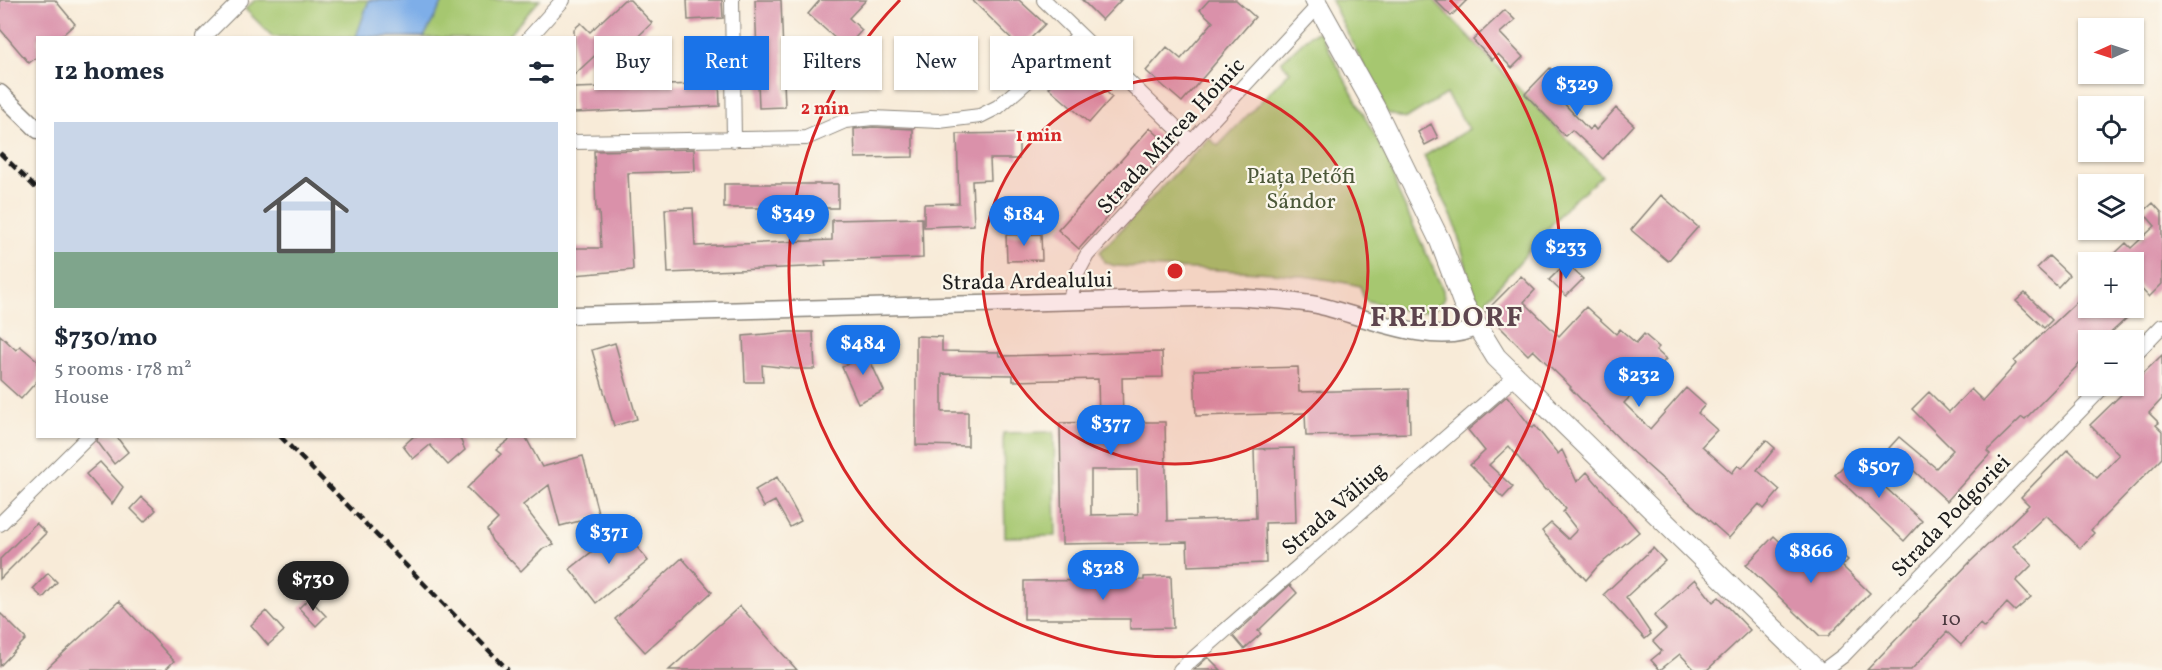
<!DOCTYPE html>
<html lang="en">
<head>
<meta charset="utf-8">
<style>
	:root { --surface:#fff; --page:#f2f2f3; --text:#1f2937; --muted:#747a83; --line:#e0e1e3; --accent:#1a73e8 }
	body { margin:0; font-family:Vollkorn,serif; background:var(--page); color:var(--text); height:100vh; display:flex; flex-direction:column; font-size:22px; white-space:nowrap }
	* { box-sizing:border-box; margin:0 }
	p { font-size:20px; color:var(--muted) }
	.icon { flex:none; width:33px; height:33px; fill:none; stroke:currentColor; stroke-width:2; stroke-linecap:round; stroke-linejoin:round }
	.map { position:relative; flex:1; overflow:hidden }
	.details { position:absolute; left:36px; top:36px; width:540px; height:402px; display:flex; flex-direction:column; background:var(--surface); border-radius:0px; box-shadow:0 2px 4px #0004 }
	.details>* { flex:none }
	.banner { position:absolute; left:594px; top:36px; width:570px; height:54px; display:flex; gap:12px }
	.needle { width:39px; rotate:267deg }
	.tools { position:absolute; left:2078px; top:18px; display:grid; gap:12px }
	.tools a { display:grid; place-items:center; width:66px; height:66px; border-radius:0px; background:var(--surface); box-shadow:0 2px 4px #0004; font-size:30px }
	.price { position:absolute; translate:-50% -51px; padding:0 14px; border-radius:21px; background:var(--accent); color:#fff; font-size:20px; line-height:39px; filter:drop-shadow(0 2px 3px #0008) }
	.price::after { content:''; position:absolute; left:50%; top:36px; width:18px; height:14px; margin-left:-9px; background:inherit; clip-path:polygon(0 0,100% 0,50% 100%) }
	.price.active { background:#222; color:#fff }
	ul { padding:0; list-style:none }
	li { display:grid; align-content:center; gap:12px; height:318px; padding:0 18px }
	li+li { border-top:2px solid var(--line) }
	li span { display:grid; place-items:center; height:186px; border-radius:0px; color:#555 }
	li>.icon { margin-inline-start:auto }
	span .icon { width:108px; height:108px; fill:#fffc; stroke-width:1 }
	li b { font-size:26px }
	h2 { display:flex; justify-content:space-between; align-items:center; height:72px; padding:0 18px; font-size:26px }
	.pill { padding:0 21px; border-radius:0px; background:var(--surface); box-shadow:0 2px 4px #0004; font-size:21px; line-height:54px }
	.pill.active { background:var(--accent); color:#fff }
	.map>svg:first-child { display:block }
</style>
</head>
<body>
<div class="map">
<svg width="2162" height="670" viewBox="0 0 2162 670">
	<rect width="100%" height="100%" fill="#fbf7ec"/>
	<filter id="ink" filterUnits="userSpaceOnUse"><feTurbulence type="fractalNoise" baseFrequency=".0167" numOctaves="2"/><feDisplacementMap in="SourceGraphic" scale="12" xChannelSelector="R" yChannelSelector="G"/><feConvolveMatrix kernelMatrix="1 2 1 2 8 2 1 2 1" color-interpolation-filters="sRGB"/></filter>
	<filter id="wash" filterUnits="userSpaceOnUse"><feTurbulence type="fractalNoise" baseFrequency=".008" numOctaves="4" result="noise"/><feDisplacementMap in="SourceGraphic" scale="24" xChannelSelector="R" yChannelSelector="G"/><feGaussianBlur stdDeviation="1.35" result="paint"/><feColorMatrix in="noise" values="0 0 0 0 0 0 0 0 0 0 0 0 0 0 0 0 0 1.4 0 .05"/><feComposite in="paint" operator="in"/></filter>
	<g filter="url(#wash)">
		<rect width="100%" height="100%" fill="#f8ebd8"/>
		<!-- green -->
		<path fill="#a6c770" stroke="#617246" stroke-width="1.5" d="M255,0H540L506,38L273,37L245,9Z
			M1331,0H1434L1602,176L1570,203L1480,308L1470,280L1455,224L1424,156L1469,129L1446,94L1405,119L1387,113Z
			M1317,32L1320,33L1390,164L1398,192L1443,290L1444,298C1432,324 1390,306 1368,301L1364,299L1360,286C1286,268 1192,270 1115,266L1104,262L1100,252L1209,138L1218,146L1290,71L1281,62L1310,35Z
			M1054,432L1056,536L1005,537L1003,433Z"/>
		<!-- water -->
		<path fill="#7eaee8" stroke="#4d6582" stroke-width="1.5" d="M369,0H444L424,37H356Z"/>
		<g id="blocks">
			<!-- building -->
			<path fill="#da91aa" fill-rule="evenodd" d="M0,0H55L75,24L59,38H38V56L29,63L0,29Z
				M624,0H630L652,23L615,59L604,47L574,75V29L581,23L590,32Z
				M687,0H722L723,18L688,20Z
				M755,0H781L785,107L759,108Z
				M820,0H866L849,18L862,30L846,48L808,14Z
				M972,0H1019L1045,24L1021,48Z
				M1082,0H1121L1102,20Z
				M1209,0H1236L1255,17L1182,102L1146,71L1167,47L1181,59L1213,22L1200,10Z
				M1435,0H1467L1451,16Z
				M1505,10L1515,20L1500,33L1523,57L1512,68L1498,54L1492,60L1473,40Z
				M907,47H960L961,84L906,83Z
				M695,49H718L720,106L574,113V88L696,84Z
				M1073,61L1112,97L1089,123L1049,88Z
				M1550,68L1565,83L1555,94L1589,130L1593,126L1596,130L1616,108L1634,125L1603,159L1572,130L1565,136L1525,94Z
				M1431,124L1438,138L1425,145L1418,132Z
				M873,127L913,129V157L855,158L854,129Z
				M1150,128L1170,146L1079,249L1058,230Z
				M1019,133V159H990L991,180L972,181L974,225L924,227V204L959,203L957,134Z
				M694,149L695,171L628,173L633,270L574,275V248H601L599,212H596L594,151Z
				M724,184H838V208H724Z
				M1661,195L1698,227L1668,261L1631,230Z
				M2153,203L2162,213V284L2149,297L2133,280V262H2106L2126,243L2131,248L2155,226L2143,212Z
				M693,208L695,246L832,240V220L922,218L923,258L825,261L826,266L668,273L665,209Z
				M1041,234L1042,260L1007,261L1006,235Z
				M2049,256L2069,275L2058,287L2037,268Z
				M1566,263L1583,279L1566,296L1549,280Z
				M1521,276L1535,290L1524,302L1559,336L1586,307L1616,334L1620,329L1636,343L1644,334L1659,347L1656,350L1666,359L1624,403L1650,429L1686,388L1705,405L1698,413L1717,430L1702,446L1732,473L1738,465L1742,468L1766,440L1775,448L1757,470L1780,490L1764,509L1759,504L1729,538L1629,449L1570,388L1571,387L1533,350L1528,355L1485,312Z
				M2088,291V308H2119L2128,317L2103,340H2088V355L2025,419L2022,417L1987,451L1990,454L1947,501L1889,448L1899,437L1936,468L1953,450L1912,409L1929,392L1949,412L1971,389L1983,401L2016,364L2014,361Z
				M2025,293L2052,320L2044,328L2016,301Z
				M787,332H813L815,369H797L762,365L763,382H745L743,336Z
				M0,335L16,350L20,346L38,361V380L21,399L0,380Z
				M916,336L942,337V351L999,352L1000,356L1162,352L1163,377L1122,378L1123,422H1165L1167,521L1256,518L1254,449L1294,448L1296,522L1265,523L1266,563L1188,566L1187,542L1062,544L1060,423L1099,422L1098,379L1013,381V375L942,374V412H968V446L916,445ZM1091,470H1137L1138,514L1091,515Z
				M615,343L637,419L614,426L592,350Z
				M869,344L868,356L884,391L858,403L842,367L858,359L853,347Z
				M2162,355V399L2149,413L2159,423L2156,425L2162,431V458L2091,530L2094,533L2080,548L2046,515L2013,546L2032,565L2016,581L2031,597L2015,611L2007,603L1984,628L1980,624L1961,645L1947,632L1911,670H1867L1970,562L2029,505L2021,497L2068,449L2097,478L2119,455L2090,425Z
				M1298,367L1299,392L1409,389L1410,433L1306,436L1305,413L1196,416L1194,370Z
				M1507,396L1532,428L1535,426L1558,454L1562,450L1577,482L1587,472L1639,532L1597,567L1586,580L1542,531L1551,523L1568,539L1577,530L1563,512L1566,509L1548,489L1545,490L1509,446L1489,465L1513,487L1503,498L1470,465L1485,451L1468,430Z
				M98,436H116L128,452L114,464L97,441Z
				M414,436H459L465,450L448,465L430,445L413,459L403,446Z
				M514,436H525L542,467L583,456L599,516L560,526L549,485L523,505L554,545L544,548L521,571L492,541L487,530L498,519L467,488L501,454L496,450Z
				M1852,457L1922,521L1904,541L1835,475Z
				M100,462L123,487L112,504L86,474Z
				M777,477L801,521L790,527L775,501L764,507L755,490Z
				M142,497L156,510L144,522L131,509Z
				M36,523L46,533L0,579V559Z
				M622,528L648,561L596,603L570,569Z
				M1774,536L1801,562L1825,539L1848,560L1842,566L1870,593L1828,636H1820L1746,565Z
				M1653,548L1665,561L1626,597L1651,634L1645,639L1604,594Z
				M682,558L712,592L645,652L615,619Z
				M48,573L57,582L43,598L33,589Z
				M1171,576L1173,628L1130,629V619H1024V581L1144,580V577Z
				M1695,579L1713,602L1719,597L1750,630L1707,670H1695L1680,654L1660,670L1651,660L1662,651L1653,641L1666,629L1654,616Z
				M1290,585L1297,593L1258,631L1261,634L1244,649L1233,636Z
				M309,598L326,616L316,626L299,608Z
				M119,601L174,661L165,670H45Z
				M740,606L797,670H669Z
				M266,611L284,631L268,645L251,625Z
				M0,613L26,639L0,666Z
				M1208,657L1221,670H1194Z"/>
		</g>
	</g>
	<g filter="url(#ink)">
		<use href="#blocks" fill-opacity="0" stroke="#8a847a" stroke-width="1.5"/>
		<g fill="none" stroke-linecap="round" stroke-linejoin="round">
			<defs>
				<path id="minor" d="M732,0L734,140
					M1044,0L1191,142
					M203,38L241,0
					M529,38L563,0
					M574,142L806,138L845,121L873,118L939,121L980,116L998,107L1080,35
					M1069,302L1078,272L1087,255L1318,6
					M2133,356L2162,326
					M0,524L89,436
					M1180,670L1514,378
					M1824,670L1844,655L2104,386"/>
				<path id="tertiary" d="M0,93L38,130
					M574,315L1233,297C1261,299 1290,300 1317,305C1357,314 1439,350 1475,327"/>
				<path id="secondary" d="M1315,0L1374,106L1440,241L1464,305L1496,357L1816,670"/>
			</defs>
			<!-- minor casing -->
			<use href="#minor" stroke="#8a847a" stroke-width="16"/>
			<!-- tertiary casing -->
			<use href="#tertiary" stroke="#8a847a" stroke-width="19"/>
			<!-- secondary casing -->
			<use href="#secondary" stroke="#8a847a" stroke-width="22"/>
			<!-- minor -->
			<use href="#minor" stroke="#fff" stroke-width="14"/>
			<!-- tertiary -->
			<use href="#tertiary" stroke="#fff" stroke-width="16"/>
			<!-- secondary -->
			<use href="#secondary" stroke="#fff" stroke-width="20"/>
			<!-- rail -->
			<path stroke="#1c1c1c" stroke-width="4.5" stroke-dasharray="9 4.5" stroke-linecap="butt" d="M0,153L38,190
				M280,436L508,670"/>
		</g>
	</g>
	<!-- distance rings -->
	<circle cx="1175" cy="271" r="193" fill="#d62828" fill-opacity=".12"/>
	<g fill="none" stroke="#d62828" stroke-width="3">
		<circle cx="1175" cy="271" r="193"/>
		<path d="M1450 0A386 386 0 1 1 900 0"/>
	</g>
	<g text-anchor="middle" stroke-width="4.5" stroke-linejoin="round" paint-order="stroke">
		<!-- number labels -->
		<g font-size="20" fill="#4c3940">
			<text x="1951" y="625">10</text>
		</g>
		<!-- street labels -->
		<g font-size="22" fill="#1c1c1c" stroke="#fbf7ec">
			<text transform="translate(1170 135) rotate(-47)" y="8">Strada Mircea Hoinic</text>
			<text transform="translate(1027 280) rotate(-1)" y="8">Strada Ardealului</text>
			<text transform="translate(1333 508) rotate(-41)" y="8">Strada Văliug</text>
			<text transform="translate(1950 515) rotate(-46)" y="8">Strada Podgoriei</text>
		</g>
		<!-- park labels -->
		<g font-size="22" fill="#4c5839" stroke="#fbf7ec">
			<text x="1301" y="183">Piața Petőfi<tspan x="1301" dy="25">Sándor</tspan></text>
		</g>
		<!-- district labels -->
		<g font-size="28" font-weight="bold" letter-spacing="1.5" fill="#5e454e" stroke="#fbf7ec">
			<text x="1447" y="326">FREIDORF</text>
		</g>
	</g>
	<circle cx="1175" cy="271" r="9" fill="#d62828" stroke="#fbf7ec" stroke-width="3"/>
	<g font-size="18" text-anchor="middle" font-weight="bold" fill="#d62828" stroke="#fbf7ec" stroke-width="4.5" stroke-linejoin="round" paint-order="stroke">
		<text x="825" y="114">2 min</text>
		<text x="1039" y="141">1 min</text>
	</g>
</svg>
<div class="tools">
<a><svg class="needle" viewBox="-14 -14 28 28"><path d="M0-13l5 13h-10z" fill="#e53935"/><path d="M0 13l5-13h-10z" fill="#747a83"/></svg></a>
<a><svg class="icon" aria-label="locate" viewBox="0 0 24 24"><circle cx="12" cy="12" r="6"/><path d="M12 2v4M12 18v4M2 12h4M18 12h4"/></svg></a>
<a><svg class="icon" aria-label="layers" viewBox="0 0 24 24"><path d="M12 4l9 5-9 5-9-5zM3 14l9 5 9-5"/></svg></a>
<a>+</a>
<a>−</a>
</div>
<b class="price" style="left:1577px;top:117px">$329</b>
<b class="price" style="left:793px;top:246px">$349</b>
<b class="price" style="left:1024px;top:247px">$184</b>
<b class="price" style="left:1566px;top:280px">$233</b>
<b class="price" style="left:863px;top:376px">$484</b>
<b class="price" style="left:1639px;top:408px">$232</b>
<b class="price" style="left:1111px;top:456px">$377</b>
<b class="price" style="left:1879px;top:499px">$507</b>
<b class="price" style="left:609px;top:565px">$371</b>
<b class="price" style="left:1811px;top:584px">$866</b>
<b class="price" style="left:1103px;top:601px">$328</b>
<b class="price active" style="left:313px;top:612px">$730</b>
<div class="banner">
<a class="pill">Buy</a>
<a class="pill active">Rent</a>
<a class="pill">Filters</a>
<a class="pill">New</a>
<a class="pill">Apartment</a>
</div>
<section class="details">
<h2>12 homes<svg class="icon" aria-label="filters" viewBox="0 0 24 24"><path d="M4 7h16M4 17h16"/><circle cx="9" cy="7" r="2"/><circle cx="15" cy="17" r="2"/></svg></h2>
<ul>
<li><span style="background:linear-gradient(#c9d6e8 70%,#7fa58c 0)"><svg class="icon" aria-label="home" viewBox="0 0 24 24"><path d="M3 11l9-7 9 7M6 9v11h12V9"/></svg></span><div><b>$730/mo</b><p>5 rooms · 178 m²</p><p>House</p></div></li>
</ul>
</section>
</div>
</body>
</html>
